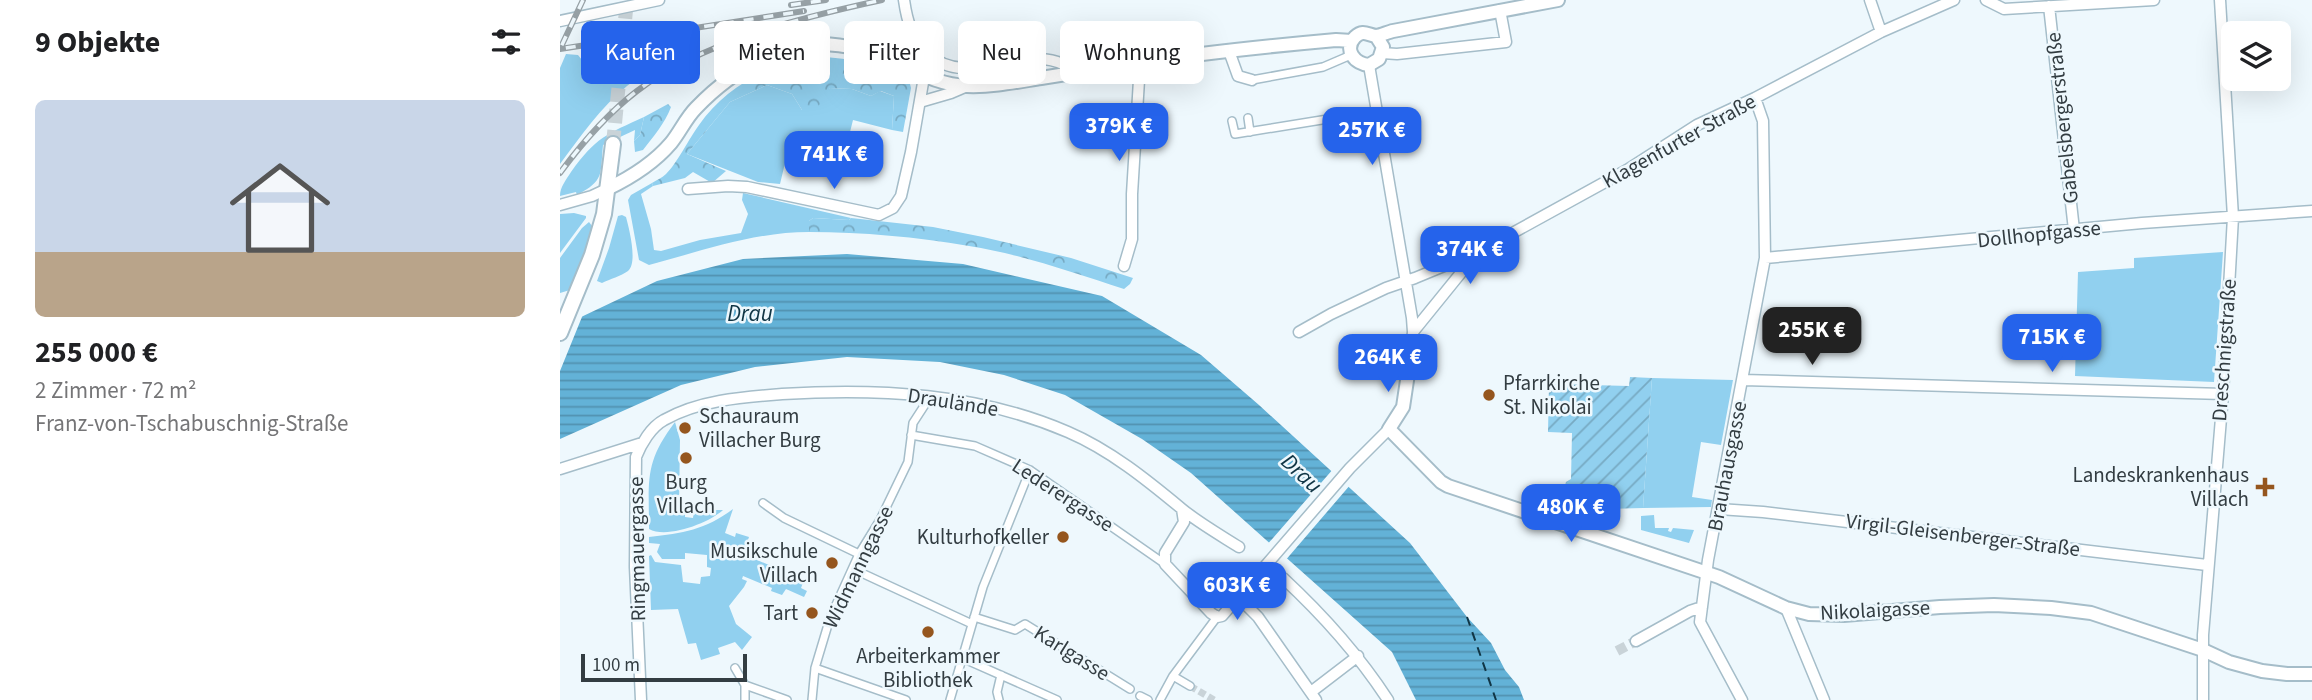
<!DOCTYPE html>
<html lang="de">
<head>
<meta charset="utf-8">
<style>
	:root { --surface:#fff; --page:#f6f6f6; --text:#202124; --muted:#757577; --line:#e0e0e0; --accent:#2563eb }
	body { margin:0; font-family:"Source Sans 3",sans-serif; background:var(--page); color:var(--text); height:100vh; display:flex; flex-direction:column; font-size:26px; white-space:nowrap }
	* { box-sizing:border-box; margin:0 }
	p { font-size:23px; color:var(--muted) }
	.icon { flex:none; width:38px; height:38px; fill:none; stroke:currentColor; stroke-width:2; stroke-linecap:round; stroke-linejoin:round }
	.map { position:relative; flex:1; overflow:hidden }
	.sheet { display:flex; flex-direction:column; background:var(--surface); width:560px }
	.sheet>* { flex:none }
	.guide { position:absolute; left:21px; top:21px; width:665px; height:63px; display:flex; gap:14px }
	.buttons { position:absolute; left:1661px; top:21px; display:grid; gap:14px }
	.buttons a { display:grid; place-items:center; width:70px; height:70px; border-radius:10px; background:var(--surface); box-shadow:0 7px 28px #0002; font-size:35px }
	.scale { position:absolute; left:21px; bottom:18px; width:166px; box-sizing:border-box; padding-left:7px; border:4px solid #333d42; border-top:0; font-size:19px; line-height:24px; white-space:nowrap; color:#333d42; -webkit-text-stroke:5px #eef8fd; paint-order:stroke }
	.price { position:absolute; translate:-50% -60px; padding:0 16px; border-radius:14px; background:var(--accent); color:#fff; font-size:23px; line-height:46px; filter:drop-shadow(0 2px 4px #0008) }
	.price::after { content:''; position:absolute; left:50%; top:42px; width:21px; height:16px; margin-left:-10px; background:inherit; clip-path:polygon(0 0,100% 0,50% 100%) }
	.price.current { background:#222; color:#fff }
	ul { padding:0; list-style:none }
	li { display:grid; align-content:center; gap:14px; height:371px; padding:0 35px }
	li+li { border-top:2px solid var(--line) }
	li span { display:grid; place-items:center; height:217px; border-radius:10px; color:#555 }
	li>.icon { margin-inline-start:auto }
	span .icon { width:126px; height:126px; fill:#fffc; stroke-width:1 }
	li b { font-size:30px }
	h2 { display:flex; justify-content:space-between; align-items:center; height:84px; padding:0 35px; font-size:30px }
	.tag { padding:0 24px; border-radius:10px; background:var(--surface); box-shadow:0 7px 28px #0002; font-size:24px; line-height:63px }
	.tag.current { background:var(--accent); color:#fff }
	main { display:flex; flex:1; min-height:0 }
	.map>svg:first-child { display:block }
</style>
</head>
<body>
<main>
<section class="sheet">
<h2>9 Objekte<svg class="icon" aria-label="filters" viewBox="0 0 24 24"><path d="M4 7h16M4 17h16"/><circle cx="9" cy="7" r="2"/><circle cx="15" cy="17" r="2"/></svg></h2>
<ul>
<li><span style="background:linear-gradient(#c9d6e8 70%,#b9a48a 0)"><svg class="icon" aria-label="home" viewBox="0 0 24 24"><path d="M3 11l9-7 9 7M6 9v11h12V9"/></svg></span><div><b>255 000 €</b><p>2 Zimmer · 72 m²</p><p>Franz-von-Tschabuschnig-Straße</p></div></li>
</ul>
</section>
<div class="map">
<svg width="1752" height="700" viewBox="0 0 1752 700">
	<defs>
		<pattern id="forest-crowns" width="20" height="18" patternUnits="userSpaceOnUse" patternTransform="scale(1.75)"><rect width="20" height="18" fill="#91d0ef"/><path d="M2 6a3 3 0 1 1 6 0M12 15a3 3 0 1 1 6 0" fill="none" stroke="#77aac3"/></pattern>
		<pattern id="garden-furrows" width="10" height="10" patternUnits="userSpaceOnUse" patternTransform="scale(1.75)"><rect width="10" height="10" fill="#91d0ef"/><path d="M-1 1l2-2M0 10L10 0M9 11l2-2" fill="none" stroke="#77aac3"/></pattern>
		<pattern id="water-rules" width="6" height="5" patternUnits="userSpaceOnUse" patternTransform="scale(1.75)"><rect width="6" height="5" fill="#63b2d7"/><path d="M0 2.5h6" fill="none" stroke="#5292b0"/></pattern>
	</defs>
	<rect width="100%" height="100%" fill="#eef8fd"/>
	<!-- green -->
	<path fill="#91d0ef" d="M133,43L135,50C111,61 87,70 67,86C41,107 20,137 0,164V68L6,54L18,55L22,60Z
		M207,85L232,94L242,110L270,88L292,89L311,96L320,91L334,96L332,130L293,120L286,148L232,134L220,184L198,182L127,154L170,102Z
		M84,117L80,135L74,141L75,130L43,145C40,175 45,180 17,195L16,192L0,196C0,187 6,180 11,172C36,137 47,134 84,117Z
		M92,183L93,186L81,194L91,229L94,250L101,251L140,240L181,233L188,214L182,200L183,193L291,218L289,220L253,218L249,221V232C194,232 142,251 89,265L79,260L68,200L71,195Z
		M14,213L26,216V218L0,253V214Z
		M62,215L66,217C69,228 78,263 68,271C61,276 50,279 42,283L37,281L49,248L58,216Z
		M29,222L32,226L27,247L10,290L0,293V258L22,228Z
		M1663,252L1654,382L1515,376L1518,272L1574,268V258Z
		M1092,378L1173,380L1161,445L1141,442L1132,497L1152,500L1151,507L1083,508Z
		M115,422L120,440L119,506H125V517L133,518L134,510H163C149,523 107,539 89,529C89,480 84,463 115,422Z
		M173,509L165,533L175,537L176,533L189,537L183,554L244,580L241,588L247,591L244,597L226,589L222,595L211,591L212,588L183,576L182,579L187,581L184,587L169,606L176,624L192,637L182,650L175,642L158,648L160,654L141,660L136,643L128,644L118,609L91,610L89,556L91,555L95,562L121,565L123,582L140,584L141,577L150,576L151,568L147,567V555L125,553V559H102L97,552L100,544L89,543V537C123,533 145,530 173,509Z
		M1094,515L1095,528H1109L1108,531L1111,532L1113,528L1134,530L1129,543L1081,530V516Z"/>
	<!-- forest -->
	<path fill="url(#forest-crowns)" d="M258,57C292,57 319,66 349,80L351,88L343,132L332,130L334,96L321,91L311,96L292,89L270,88L255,112L242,110L232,94L207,85L170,102L127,154L166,171L152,183L133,172L125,178L93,186L92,183C96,180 102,178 106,174C116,165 130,137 139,125C167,85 211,63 258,57Z
		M108,104L111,107C105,123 93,137 83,150L75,152L74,141L80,135L84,117Z
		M253,218L289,220L291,218L373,227L423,237L511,258L573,278L570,284L564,289C514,273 461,254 409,246C356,237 303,232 249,232V221Z"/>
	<!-- garden -->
	<path fill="url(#garden-furrows)" d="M1070,377L1092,378L1083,508L1010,510L999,507L1006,482L1011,479L1012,433L988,432L989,385L993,384L1069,386Z"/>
	<!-- water -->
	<path fill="url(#water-rules)" d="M287,254L403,264L542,296L641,355L699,405L850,543L907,617L931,643L945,670L959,687L964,700H856L832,652L631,473L582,439L505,395L444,375L380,362L287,357L195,367L121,385L0,439V327L97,281L183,259Z"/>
	<!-- pier -->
	<path fill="#eef8fd" d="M24,312L0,371V323Z
		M774,468L791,484L724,562L706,546Z"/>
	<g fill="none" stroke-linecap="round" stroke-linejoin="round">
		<!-- ferry -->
		<path stroke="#103545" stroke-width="2" stroke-dasharray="9 7" stroke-linecap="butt" d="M907,617L936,700"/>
		<!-- pedestrian-tunnel -->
		<path stroke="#c9d3d8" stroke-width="7" stroke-dasharray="7 3.5" stroke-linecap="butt" d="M630,686L654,700"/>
		<!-- minor-tunnel -->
		<path stroke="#c9d3d8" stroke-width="10" stroke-dasharray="10 5" stroke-linecap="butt" d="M1057,651L1076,641"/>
		<!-- secondary-tunnel -->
		<path stroke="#c9d3d8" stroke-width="14" stroke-dasharray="14 7" stroke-linecap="butt" d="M53,144L67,0"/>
		<defs>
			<path id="pedestrian" d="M692,80L763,67L791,55
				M688,118L690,132
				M672,121L675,134L811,112
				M351,435L415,446L470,470L605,564
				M203,503L224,518L299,554
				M293,569L412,624
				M414,617L455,630L465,624L570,689
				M402,658L497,700
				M175,668L185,685L227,700
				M255,668L346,700
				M613,676L630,686
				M580,696L588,700
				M185,700V685
				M252,700L255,668L270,618L299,554L320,520L348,462L353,423L366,403
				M390,700L423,587L470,470
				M439,700L437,692L441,675
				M600,700L613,676L657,617"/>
			<path id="minor" d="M344,0C347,21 352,39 368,54C408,90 460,43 505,65L508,74
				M1310,0L1321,32
				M1426,0L1444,9L1594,0
				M1489,6L1514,230
				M0,21L99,0
				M669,51L678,76L692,80
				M822,53L837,54L946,42L940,10
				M809,65L852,318L853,332L849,367
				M360,102L391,93L405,87
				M128,189L168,186L187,187L319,215L333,208L341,196L351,152L364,77
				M0,205L32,196L47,189
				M1205,258L1582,223L1752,211
				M564,266L572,239V194L579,80L578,63
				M739,332L771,314L826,288L855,278L918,252L1067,170L1137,125L1195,98L1321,32L1394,0
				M853,332L917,253
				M1183,380L1663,394
				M0,469L82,443
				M622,509L624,522L605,553V564L651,613L657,617L662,616L790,468L829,429
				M1159,509L1203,512L1647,565
				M723,578C763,615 798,654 828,700
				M678,597L698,617L756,700
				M1226,608L1264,700
				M1076,641L1130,611L1142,607
				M751,692L798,656
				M81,700L75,567L76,457C81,444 91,427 104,420C139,400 183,397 222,394C319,388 418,393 508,432C550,450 587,480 622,509C639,523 660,535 679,547
				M1182,700L1140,622L1148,560L1205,258L1203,121L1195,98
				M1643,700V635L1663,394L1673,217L1660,0"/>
			<path id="tertiary" d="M816,36L823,47L819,59L809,65C795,64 783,50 795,37C803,29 808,35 816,36C820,36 828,32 833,31L998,0
				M47,189C72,177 94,163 111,143C120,132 126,118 136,108C161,82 189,62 224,50C258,39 301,45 332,61C357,72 379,85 407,86C432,87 456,82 481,78C512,73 544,68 575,63C642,53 709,46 776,40L792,41
				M849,367L843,407L829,429L881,482L888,486L1159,577L1226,608L1249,614L1284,615L1380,607L1434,605L1491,608L1531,613L1643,650L1669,662L1702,671L1727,674H1752"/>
			<path id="secondary" d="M0,333L32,255L44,214L53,144"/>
		</defs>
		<!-- pedestrian casing -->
		<use href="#pedestrian" stroke="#a5bdc9" stroke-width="10"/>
		<!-- minor casing -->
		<use href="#minor" stroke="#a5bdc9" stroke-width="13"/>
		<!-- tertiary casing -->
		<use href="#tertiary" stroke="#a5bdc9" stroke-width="16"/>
		<!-- secondary casing -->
		<use href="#secondary" stroke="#a5bdc9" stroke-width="18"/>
		<!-- pedestrian -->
		<use href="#pedestrian" stroke="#fff" stroke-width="7"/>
		<!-- minor -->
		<use href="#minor" stroke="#fff" stroke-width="10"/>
		<!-- tertiary -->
		<use href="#tertiary" stroke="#fff" stroke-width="12"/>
		<!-- secondary -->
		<use href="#secondary" stroke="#fff" stroke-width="14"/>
		<defs>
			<path id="rail" d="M23,0L0,49L244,11
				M231,5L266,0
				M0,173C22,143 47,114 77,91C141,42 243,17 322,0"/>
		</defs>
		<!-- rail casing -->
		<use href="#rail" stroke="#97a1a6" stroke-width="6"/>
		<!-- rail -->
		<use href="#rail" stroke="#eef8fd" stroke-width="3.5" stroke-dasharray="10" stroke-linecap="butt"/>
	</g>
	<!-- markers -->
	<g fill="#95561e" stroke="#eef8fd" stroke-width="2.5">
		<circle cx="929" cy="395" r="7"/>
		<circle cx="125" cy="428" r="7"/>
		<circle cx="126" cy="458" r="7"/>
		<path d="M1701.5 476.5h7v7h7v7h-7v7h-7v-7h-7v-7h7z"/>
		<circle cx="503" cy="537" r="7"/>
		<circle cx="272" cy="563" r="7"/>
		<circle cx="252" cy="613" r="7"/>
		<circle cx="368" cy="632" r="7"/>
	</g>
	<g text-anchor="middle" stroke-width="5" stroke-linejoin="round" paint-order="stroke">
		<!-- street labels -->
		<g font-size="21" fill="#333d42" stroke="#eef8fd">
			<text transform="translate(1502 118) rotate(-96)" y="7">Gabelsbergerstraße</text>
			<text transform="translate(1119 141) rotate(-29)" y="7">Klagenfurter Straße</text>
			<text transform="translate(1479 234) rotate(-6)" y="7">Dollhopfgasse</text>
			<text transform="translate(1664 350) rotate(-86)" y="7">Dreschnigstraße</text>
			<text transform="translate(393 402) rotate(9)" y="7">Draulände</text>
			<text transform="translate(1167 466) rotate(-79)" y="7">Brauhausgasse</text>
			<text transform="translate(503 495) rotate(33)" y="7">Lederergasse</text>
			<text transform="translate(1403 535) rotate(7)" y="7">Virgil-Gleisenberger-Straße</text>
			<text transform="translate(77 549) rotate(-91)" y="7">Ringmauergasse</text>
			<text transform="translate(298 567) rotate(-64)" y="7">Widmanngasse</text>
			<text transform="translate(1315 610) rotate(-3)" y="7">Nikolaigasse</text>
			<text transform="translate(512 653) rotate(32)" y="7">Karlgasse</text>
		</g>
		<!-- poi labels -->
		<g font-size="21" fill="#333d42" stroke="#eef8fd" text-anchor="end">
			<text x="943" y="390" text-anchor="start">Pfarrkirche<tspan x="943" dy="24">St. Nikolai</tspan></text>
			<text x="139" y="423" text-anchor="start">Schauraum<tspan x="139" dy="24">Villacher Burg</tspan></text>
			<text x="1689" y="482">Landeskrankenhaus<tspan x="1689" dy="24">Villach</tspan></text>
			<text x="126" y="489" text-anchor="middle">Burg<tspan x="126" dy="24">Villach</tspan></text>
			<text x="489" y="544">Kulturhofkeller</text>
			<text x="258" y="558">Musikschule<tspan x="258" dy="24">Villach</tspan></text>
			<text x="238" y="620">Tart</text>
			<text x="368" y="663" text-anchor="middle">Arbeiterkammer<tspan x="368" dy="24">Bibliothek</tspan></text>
		</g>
		<!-- water labels -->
		<g font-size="23" font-style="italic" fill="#103545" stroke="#eef8fd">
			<text x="190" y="321">Drau</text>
			<text transform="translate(742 473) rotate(43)" y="8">Drau</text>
		</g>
	</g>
</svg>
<div class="buttons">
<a><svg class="icon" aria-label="layers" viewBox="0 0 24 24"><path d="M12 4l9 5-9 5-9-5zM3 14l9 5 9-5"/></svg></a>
</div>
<div class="scale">100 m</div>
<b class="price" style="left:559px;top:163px">379K €</b>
<b class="price" style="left:812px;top:167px">257K €</b>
<b class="price" style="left:274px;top:191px">741K €</b>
<b class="price" style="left:910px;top:286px">374K €</b>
<b class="price current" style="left:1252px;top:367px">255K €</b>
<b class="price" style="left:1492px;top:374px">715K €</b>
<b class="price" style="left:828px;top:394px">264K €</b>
<b class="price" style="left:1011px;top:544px">480K €</b>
<b class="price" style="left:677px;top:622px">603K €</b>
<div class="guide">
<a class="tag current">Kaufen</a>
<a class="tag">Mieten</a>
<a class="tag">Filter</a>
<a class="tag">Neu</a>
<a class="tag">Wohnung</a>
</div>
</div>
</main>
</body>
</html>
